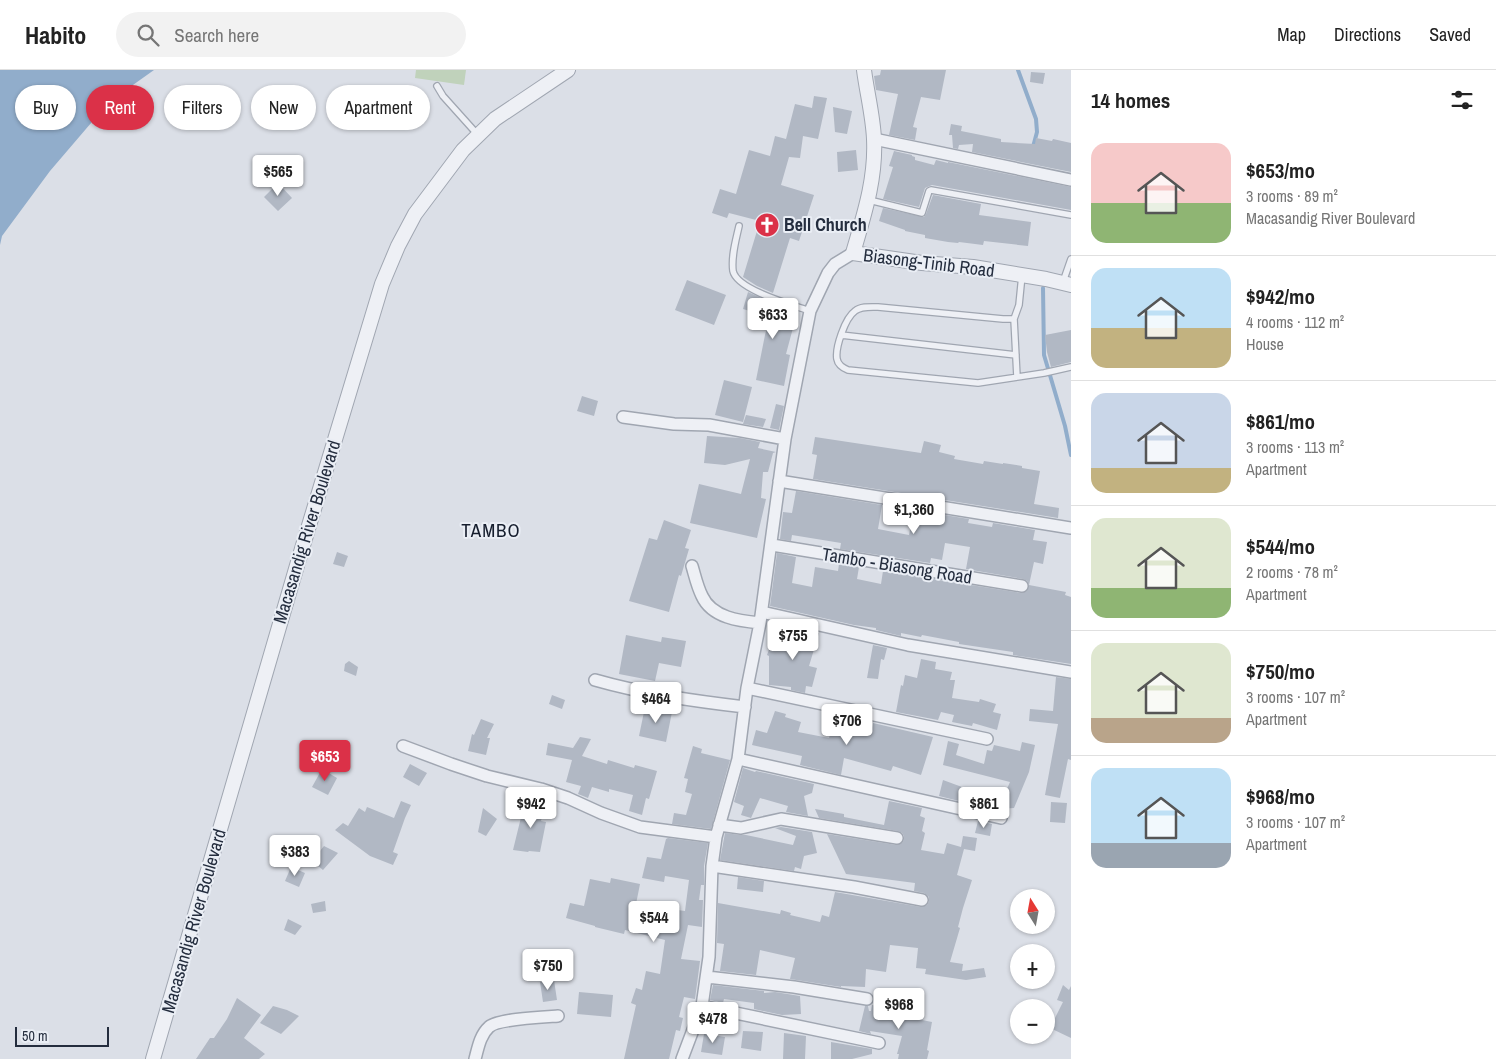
<!DOCTYPE html>
<html lang="en">
<head>
<meta charset="utf-8">
<style>
	:root { --surface:#fff; --page:#f2f2f2; --text:#222; --muted:#767676; --line:#e0e0e0; --accent:#db3148 }
	body { margin:0; font-family:"Archivo Narrow",sans-serif; background:var(--page); color:var(--text); height:100vh; display:flex; flex-direction:column; font-size:19px; white-space:nowrap }
	* { box-sizing:border-box; margin:0 }
	p { font-size:16px; color:var(--muted) }
	.icon { flex:none; width:28px; height:28px; fill:none; stroke:currentColor; stroke-width:2; stroke-linecap:round; stroke-linejoin:round }
	.map { position:relative; flex:1; overflow:hidden }
	.drawer { display:flex; flex-direction:column; background:var(--surface); width:425px }
	.drawer>* { flex:none }
	.guide { position:absolute; left:15px; top:15px; width:475px; height:45px; display:flex; gap:10px }
	.needle { width:32px; rotate:349deg }
	.buttons { position:absolute; left:1010px; top:819px; display:grid; gap:10px }
	.buttons a { display:grid; place-items:center; width:45px; height:45px; border-radius:50%; background:var(--surface); box-shadow:0 1px 4px #0004; font-size:25px }
	.scale { position:absolute; left:15px; bottom:12px; width:94px; box-sizing:border-box; padding-left:5px; border:2px solid #242d3e; border-top:0; font-size:14px; line-height:18px; white-space:nowrap; color:#242d3e; -webkit-text-stroke:4px #eaeef5; paint-order:stroke }
	.price { position:absolute; translate:-50% -42px; padding:0 11px; border-radius:5px; background:#fff; color:#222; font-size:16px; line-height:32px; filter:drop-shadow(0 1px 2px #0008) }
	.price::after { content:''; position:absolute; left:50%; top:30px; width:15px; height:11px; margin-left:-8px; background:inherit; clip-path:polygon(0 0,100% 0,50% 100%) }
	.price.on { background:var(--accent); color:#fff }
	ul { padding:0; list-style:none }
	li { display:flex; align-items:center; gap:15px; height:125px; padding:0 20px }
	li+li { border-top:1px solid var(--line) }
	li span { display:grid; place-items:center; flex:none; width:140px; height:100px; border-radius:15px; color:#555 }
	li>.icon { margin-inline-start:auto }
	span .icon { width:60px; height:60px; fill:#fffc; stroke-width:1 }
	li b { font-size:21px }
	h2 { display:flex; justify-content:space-between; align-items:center; height:60px; padding:0 20px; font-size:21px }
	.pill { padding:0 18px; border-radius:22px; background:var(--surface); box-shadow:0 1px 4px #0004; font-size:18px; line-height:45px }
	.pill.on { background:var(--accent); color:#fff }
	header { display:flex; align-items:center; gap:30px; box-sizing:border-box; height:70px; padding:0 25px; background:var(--surface); border-bottom:1px solid var(--line) }
	header strong { font-size:24px }
	nav { display:flex; gap:28px; margin-inline-start:auto; font-size:18px }
	.search { width:350px; height:45px; background:var(--page); display:flex; align-items:center; gap:12px; box-sizing:border-box; padding:0 18px; border-radius:28px; color:var(--muted); font-size:19px }
	main { display:flex; flex:1; min-height:0 }
	.map>svg:first-child { display:block }
</style>
</head>
<body>
<header>
<strong>Habito</strong>
<div class="search"><svg class="icon" aria-label="search" viewBox="0 0 24 24"><circle cx="10" cy="10" r="6"/><path d="M15 15l6 6"/></svg>Search here</div>
<nav><a>Map</a><a>Directions</a><a>Saved</a></nav>
</header>
<main>
<div class="map">
<svg width="1071" height="989" viewBox="0 0 1071 989">
	<rect width="100%" height="100%" fill="#dbdfe7"/>
	<!-- green -->
	<path fill="#c0d2bb" d="M416,0H466L464,15L415,8Z"/>
	<!-- water -->
	<path fill="#91adcb" d="M0,0H154L109,32L50,101L2,166L0,175Z"/>
	<g fill="none" stroke-linecap="round" stroke-linejoin="round">
		<!-- stream -->
		<path stroke="#91adcb" stroke-width="4" d="M1018,0L1036,49L1037,62L1033,77
			M1043,218L1044,285L1065,356L1071,385"/>
	</g>
	<!-- building -->
	<path fill="#b1b8c4" d="M881,0H946L940,30L921,27L913,57L917,58L915,70L889,65L898,24L876,20L874,6L880,5Z
		M1031,2L1045,3L1043,14L1030,12Z
		M814,26L827,28L818,69L803,66L800,88L789,87L781,115L814,125L799,171L790,168L773,223L757,216L743,207L760,151L729,143L727,148L712,143L720,119L736,124L749,80L770,86L775,66L786,69L795,34L812,38Z
		M833,37L852,41L847,64L835,62Z
		M951,54L962,56L961,61L1001,69V72L1035,74L1036,68L1052,71L1053,69L1071,73V102L972,82L973,74L959,75L958,79L953,78L952,65H949Z
		M856,80L858,100L838,102L837,82Z
		M894,81L912,85V86L915,87V90L934,95L936,90L948,93V92L1071,117V140L932,115L925,118L919,137L883,129L893,97L889,96Z
		M278,113L292,128L278,141L264,127Z
		M933,125L981,134L979,145L1031,152L1028,176L984,171L983,175L959,172L958,173L948,172L925,168V165L905,161V160L879,151L883,138L924,147L926,144Z
		M687,210L726,225L714,255L675,240Z
		M748,222L770,232V235L797,243L786,284L790,285L784,316L756,310L765,265L770,247L743,239Z
		M1071,260V292L1051,297L1047,282L1045,265Z
		M724,310L752,317L743,352L715,345Z
		M582,326L598,331L594,346L577,341Z
		M776,334L784,336L779,360L770,358Z
		M746,345L766,349L763,357L743,354Z
		M707,366L740,368L760,372L758,378L776,382L773,383L768,402H763L761,428L766,429L757,468L690,453L699,414L741,424L750,389L725,395L704,393Z
		M815,367L921,383L924,371L941,375L939,382L955,386L954,389L983,394L984,391L1003,394V393L1022,396V398L1040,401L1034,434L1059,438L1058,448L813,409L817,385L812,384Z
		M796,421L882,435L878,459L909,465L914,440L969,449L968,453L992,457L993,453L1035,460L1033,470L1047,472L1043,494L1034,492L1029,515L1027,511L1023,509L966,499L970,477L945,473L942,490L931,488L930,493L840,479L841,473L792,465L791,471L780,469L783,442L792,443Z
		M664,450L691,460L685,478L689,479L681,506L679,505L669,542L629,531L649,468L657,470Z
		M337,482L348,486L344,497L333,494Z
		M777,483L796,487L792,513L812,517L815,497L838,501L839,494L859,497L857,509L881,514L883,501L1021,523L1027,521L1029,515L1066,522L1065,525L1071,527V594L1013,585V582L959,574V572L922,565L921,567L901,563V566L876,560V558L854,555L770,536Z
		M799,558L819,563L809,596L817,598L812,617L806,616L805,623L791,620V617L769,615V586L767,585L771,574L777,576L780,564L796,568Z
		M626,565L661,572L662,567L686,571L681,597L659,593L655,611L619,604Z
		M873,575L887,578L884,590L881,589L878,609L867,608Z
		M921,589L936,592L935,599L952,602L950,610H955L952,628L979,632L980,629L996,634L993,642L1001,644L997,660L973,653L972,656L952,652L954,645L941,642L938,650L896,642L901,615L903,616L905,605L917,608Z
		M349,591L358,597L356,606L344,601L345,594Z
		M1056,607L1071,609V690L1068,689L1060,728L1045,725L1058,654L1029,651L1030,639L1053,641Z
		M552,625L565,630L562,639L549,634Z
		M645,637L672,642L666,672L639,666Z
		M775,641L786,644L785,647L801,652L798,662L829,668L831,660L846,664V662L865,666L867,657L872,658L873,653L933,667L921,705L893,696L891,701L844,688L841,705L800,695L802,686L752,675L756,660L767,663Z
		M481,649L494,654L487,668H490L486,685L468,681L472,664L474,665Z
		M580,667L591,669L582,686L607,694L608,690L634,698L635,695L657,701L649,729L646,728L642,745L629,741L633,725L609,719V722L592,717L588,728L578,724L581,716L566,712L572,690L546,685L548,673L573,678Z
		M948,671L959,674L956,685L984,694L987,680L992,681L994,675L1020,681L1022,672L1035,675L1029,702L1014,738L998,739L1010,712L943,695Z
		M693,676L702,679L701,683L730,690L711,759L672,754L674,743L686,745L692,724L685,722L688,709L684,708Z
		M410,694L427,703L419,716L403,707Z
		M743,698L755,702L756,701L814,714L812,723L804,726L808,746L786,742L788,736L760,728L751,748L741,745L744,736L734,732Z
		M322,699L337,708L328,725L312,717Z
		M943,710L962,717L959,731L939,726Z
		M401,731L411,735L405,748L393,782L398,784L393,795L370,786L335,760L343,753L348,756L359,738L365,742L367,737L394,748Z
		M525,731L545,737L541,751L546,752L540,782L529,781L528,782L513,780Z
		M889,731L922,738L920,746L925,748L922,761L925,763L921,780L944,784L947,773L961,777L963,766L977,768L975,781L964,779L957,805L972,810L963,838L958,857L960,858L950,892L963,894L962,901L984,898L986,907L966,910L925,904L926,899L916,898L918,878L890,875L886,902L866,899L865,917L841,916V917L790,909L795,888L760,880L756,905L720,901L724,874L717,873L718,833L780,844L781,840L791,843L790,845L820,852L822,845L829,847L835,822L921,837L927,835L929,831V827L924,823L914,821L915,813L846,804L827,764L896,775L903,772L904,766L902,763L898,761L819,748L815,739L844,744V747L884,755Z
		M1051,732L1067,733L1065,753L1050,752Z
		M483,738L497,749L486,766L478,762Z
		M978,751L992,754L990,766L975,763Z
		M781,757L812,762L817,783L804,786L801,799L795,797L794,801L720,790L725,763L740,765H746L793,775L796,766L775,758Z
		M668,768L708,773L704,796V815H701L699,830H703L702,857L688,855L681,889L700,891L695,929L684,927L679,947L683,948L680,961L676,960L669,989H624L636,935L631,933L636,918L642,920L646,901L660,904L665,870L625,860L624,864L595,857V856L566,848L570,833L584,836L590,809L610,813L611,808L640,814L636,834L649,837L646,850L668,855L670,839L685,841L689,810L665,806L664,812L642,808L647,787L661,789L666,769Z
		M324,776L338,783L323,800L312,791Z
		M291,797L305,803L299,817L285,811Z
		M738,807L764,811L763,822L737,819Z
		M325,831L326,841L313,843L311,834Z
		M288,849L302,856L295,865L284,860Z
		M554,910L557,930L543,932L540,912Z
		M713,915L764,921V923L775,922L800,926L801,944L782,945L754,939V933L724,929L723,933L710,930Z
		M1063,915L1069,920L1071,916V968L1050,958L1063,932L1057,930Z
		M579,922L613,925L611,947L577,944Z
		M237,928L261,945L244,968L265,984L259,989H196L210,968H214L227,949Z
		M872,935L908,942L907,947L932,952L927,980L929,981L927,989H898L899,984H897L902,966L870,961L871,964L859,961L865,936H868L869,941H871Z
		M273,936L287,940L299,946L281,964L260,953Z
		M743,961L763,962L761,981L741,978Z
		M784,963L806,966L805,989H783Z
		M704,964L725,967L722,985L701,982Z
		M831,972L872,979V984L852,989H831Z"/>
	<g fill="none" stroke-linecap="round" stroke-linejoin="round">
		<defs>
			<path id="service" d="M437,16L443,26L478,65
				M869,130L922,143L929,121L931,120L1071,145
				M739,156C736,170 731,186 733,201C737,220 793,235 810,241
				M1022,205L1019,235L1014,249H1003L878,237C871,237 861,236 855,241C845,248 835,278 837,289C838,295 843,298 848,300L978,313L1044,303L1071,297
				M1063,212L1071,189
				M1014,249L1017,307
				M841,265L1016,285"/>
			<path id="minor" d="M874,69L1071,110
				M623,347L674,354L709,355L785,369
				M779,411L1071,458
				M772,475L1022,516
				M692,496C695,506 697,516 702,526C712,548 740,551 760,553
				M762,542L908,575L1071,602
				M595,610C644,624 694,631 745,637
				M747,618L987,669
				M403,676L451,694L487,706L541,719L568,728L601,743L640,757L716,767
				M738,689L1001,748
				M719,755L741,758L781,749L897,768
				M712,796L854,817L922,830
				M707,907L794,917L867,929
				M702,936L879,973
				M475,989C478,978 480,965 489,957C497,949 544,947 558,946
				M682,989L702,936L709,887L712,796L716,767L738,689L747,618L760,553L785,369L810,241L828,203L835,194L853,183"/>
			<path id="tertiary" d="M864,0C867,23 873,46 874,69C876,109 864,145 853,183L922,193L973,197L1046,209L1071,215
				M153,989L298,492L382,214L398,176L415,144L463,80L495,49L568,0"/>
		</defs>
		<!-- service casing -->
		<use href="#service" stroke="#a0a6b1" stroke-width="8"/>
		<!-- minor casing -->
		<use href="#minor" stroke="#a0a6b1" stroke-width="14"/>
		<!-- tertiary casing -->
		<use href="#tertiary" stroke="#a0a6b1" stroke-width="16"/>
		<!-- service -->
		<use href="#service" stroke="#eef0f5" stroke-width="5.5"/>
		<!-- minor -->
		<use href="#minor" stroke="#eef0f5" stroke-width="11"/>
		<!-- tertiary -->
		<use href="#tertiary" stroke="#eef0f5" stroke-width="14"/>
	</g>
	<!-- icons -->
	<defs>
		<symbol id="church-disc" viewBox="-11 -11 22 22"><circle r="9.5" fill="#db3148" stroke="#eaeef5"/><path d="M-1.2-6h2.4v3.5h3.3v2.4h-3.3V6h-2.4V-.1h-3.3v-2.4h3.3Z" fill="#fff"/></symbol>
	</defs>
	<g fill-rule="evenodd">
		<use href="#church-disc" x="753" y="141" width="28" height="28"/>
	</g>
	<g text-anchor="middle" stroke-width="4" stroke-linejoin="round" paint-order="stroke">
		<!-- poi labels -->
		<g font-size="18" font-weight="bold" fill="#242d3e" stroke="#eaeef5" text-anchor="start">
			<text x="784" y="161">Bell Church</text>
		</g>
		<!-- street labels -->
		<g font-size="18" fill="#242d3e" stroke="#eaeef5">
			<text transform="translate(929 193) rotate(7)" y="6">Biasong-Tinib Road</text>
			<text transform="translate(307 462) rotate(-73)" y="6">Macasandig River Boulevard</text>
			<text transform="translate(897 496) rotate(9)" y="6">Tambo - Biasong Road</text>
			<text transform="translate(194 851) rotate(-74)" y="6">Macasandig River Boulevard</text>
		</g>
		<!-- neighbourhood labels -->
		<g font-size="19" letter-spacing="1" fill="#161e2e" stroke="#eaeef5">
			<text x="491" y="467">TAMBO</text>
		</g>
	</g>
</svg>
<div class="buttons">
<a><svg class="needle" viewBox="-14 -14 28 28"><path d="M0-13l5 13h-10z" fill="#e53935"/><path d="M0 13l5-13h-10z" fill="#767676"/></svg></a>
<a>+</a>
<a>−</a>
</div>
<div class="scale">50 m</div>
<b class="price" style="left:278px;top:127px">$565</b>
<b class="price" style="left:773px;top:270px">$633</b>
<b class="price" style="left:914px;top:465px">$1,360</b>
<b class="price" style="left:793px;top:591px">$755</b>
<b class="price" style="left:656px;top:654px">$464</b>
<b class="price" style="left:847px;top:676px">$706</b>
<b class="price on" style="left:325px;top:712px">$653</b>
<b class="price" style="left:531px;top:759px">$942</b>
<b class="price" style="left:984px;top:759px">$861</b>
<b class="price" style="left:295px;top:807px">$383</b>
<b class="price" style="left:654px;top:873px">$544</b>
<b class="price" style="left:548px;top:921px">$750</b>
<b class="price" style="left:899px;top:960px">$968</b>
<b class="price" style="left:713px;top:974px">$478</b>
<div class="guide">
<a class="pill">Buy</a>
<a class="pill on">Rent</a>
<a class="pill">Filters</a>
<a class="pill">New</a>
<a class="pill">Apartment</a>
</div>
</div>
<section class="drawer">
<h2>14 homes<svg class="icon" aria-label="filters" viewBox="0 0 24 24"><path d="M4 7h16M4 17h16"/><circle cx="9" cy="7" r="2"/><circle cx="15" cy="17" r="2"/></svg></h2>
<ul>
<li><span style="background:linear-gradient(#f6c9c9 60%,#8fb573 0)"><svg class="icon" aria-label="home" viewBox="0 0 24 24"><path d="M3 11l9-7 9 7M6 9v11h12V9"/></svg></span><div><b>$653/mo</b><p>3 rooms · 89 m²</p><p>Macasandig River Boulevard</p></div></li>
<li><span style="background:linear-gradient(#bfe0f5 60%,#c2b280 0)"><svg class="icon" aria-label="home" viewBox="0 0 24 24"><path d="M3 11l9-7 9 7M6 9v11h12V9"/></svg></span><div><b>$942/mo</b><p>4 rooms · 112 m²</p><p>House</p></div></li>
<li><span style="background:linear-gradient(#c9d6e8 75%,#c2b280 0)"><svg class="icon" aria-label="home" viewBox="0 0 24 24"><path d="M3 11l9-7 9 7M6 9v11h12V9"/></svg></span><div><b>$861/mo</b><p>3 rooms · 113 m²</p><p>Apartment</p></div></li>
<li><span style="background:linear-gradient(#dfe7d0 70%,#8fb573 0)"><svg class="icon" aria-label="home" viewBox="0 0 24 24"><path d="M3 11l9-7 9 7M6 9v11h12V9"/></svg></span><div><b>$544/mo</b><p>2 rooms · 78 m²</p><p>Apartment</p></div></li>
<li><span style="background:linear-gradient(#dfe7d0 75%,#b9a48a 0)"><svg class="icon" aria-label="home" viewBox="0 0 24 24"><path d="M3 11l9-7 9 7M6 9v11h12V9"/></svg></span><div><b>$750/mo</b><p>3 rooms · 107 m²</p><p>Apartment</p></div></li>
<li><span style="background:linear-gradient(#bfe0f5 75%,#9aa5b1 0)"><svg class="icon" aria-label="home" viewBox="0 0 24 24"><path d="M3 11l9-7 9 7M6 9v11h12V9"/></svg></span><div><b>$968/mo</b><p>3 rooms · 107 m²</p><p>Apartment</p></div></li>
</ul>
</section>
</main>
</body>
</html>
